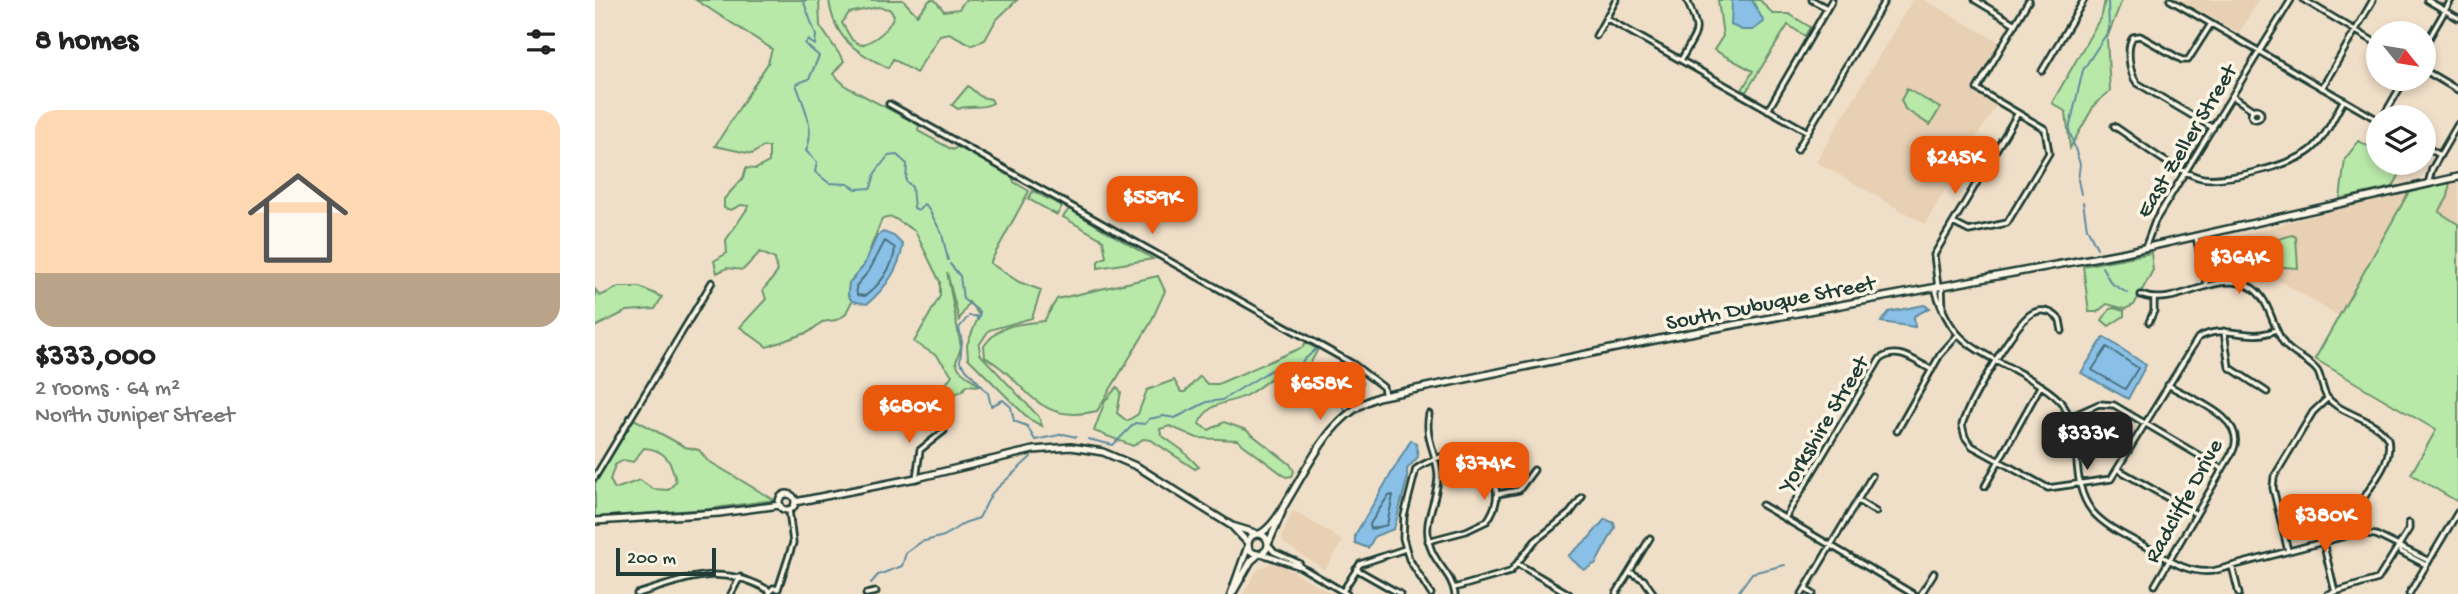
<!DOCTYPE html>
<html lang="en">
<head>
<meta charset="utf-8">
<style>
	:root { --surface:#fff; --page:#f2f2f2; --text:#222; --muted:#767676; --accent:#ea580c }
	body { margin:0; font-family:"Gochi Hand",sans-serif; background:var(--page); color:var(--text); height:100vh; display:flex; flex-direction:column; font-size:26px; white-space:nowrap }
	* { box-sizing:border-box; margin:0 }
	p { font-size:23px; color:var(--muted) }
	.icon { flex:none; width:38px; height:38px; fill:none; stroke:currentColor; stroke-width:2; stroke-linecap:round; stroke-linejoin:round }
	.map { position:relative; flex:1; overflow:hidden }
	.sheet { display:flex; flex-direction:column; background:var(--surface); width:595px }
	.sheet>* { flex:none }
	.needle { width:46px; rotate:120deg }
	.tools { position:absolute; left:1771px; top:21px; display:grid; gap:14px }
	.tools a { display:grid; place-items:center; width:70px; height:70px; border-radius:50%; background:var(--surface); box-shadow:0 4px 10px #0003; font-size:35px }
	.scale { position:absolute; left:21px; bottom:18px; width:100px; box-sizing:border-box; padding-left:7px; border:4px solid #1f3d34; border-top:0; font-size:19px; line-height:24px; white-space:nowrap; color:#1f3d34; -webkit-text-stroke:5px #fcf5e5; paint-order:stroke }
	.price { position:absolute; translate:-50% -60px; padding:0 16px; border-radius:14px; background:var(--accent); color:#fff; font-size:23px; line-height:46px; filter:drop-shadow(0 2px 4px #0008) }
	.price::after { content:''; position:absolute; left:50%; top:42px; width:21px; height:16px; margin-left:-10px; background:inherit; clip-path:polygon(0 0,100% 0,50% 100%) }
	.price.current { background:#222; color:#fff }
	ul { padding:0; list-style:none }
	li { display:grid; align-content:center; gap:14px; height:371px; padding:0 35px }
	li span { display:grid; place-items:center; height:217px; border-radius:21px; color:#555 }
	li>.icon { margin-inline-start:auto }
	span .icon { width:126px; height:126px; fill:#fffc; stroke-width:1 }
	li b { font-size:30px }
	h2 { display:flex; justify-content:space-between; align-items:center; height:84px; padding:0 35px; font-size:30px }
	main { display:flex; flex:1; min-height:0 }
	.map>svg:first-child { display:block }
</style>
</head>
<body>
<main>
<section class="sheet">
<h2>8 homes<svg class="icon" aria-label="filters" viewBox="0 0 24 24"><path d="M4 7h16M4 17h16"/><circle cx="9" cy="7" r="2"/><circle cx="15" cy="17" r="2"/></svg></h2>
<ul>
<li><span style="background:linear-gradient(#ffd9b3 75%,#b9a48a 0)"><svg class="icon" aria-label="home" viewBox="0 0 24 24"><path d="M3 11l9-7 9 7M6 9v11h12V9"/></svg></span><div><b>$333,000</b><p>2 rooms · 64 m²</p><p>North Juniper Street</p></div></li>
</ul>
</section>
<div class="map">
<svg width="1863" height="594" viewBox="0 0 1863 594">
	<rect width="100%" height="100%" fill="#f0dfc8"/>
	<filter id="ink" filterUnits="userSpaceOnUse"><feTurbulence type="fractalNoise" baseFrequency=".0143" numOctaves="2"/><feDisplacementMap in="SourceGraphic" scale="14" xChannelSelector="R" yChannelSelector="G"/><feConvolveMatrix kernelMatrix="1 2 1 2 8 2 1 2 1" color-interpolation-filters="sRGB"/></filter>
	<g filter="url(#ink)">
		<!-- built -->
		<path fill="#e7d0b4" d="M1317,0H1330L1404,42L1376,90L1401,105L1330,224L1221,162Z
			M1586,0H1664L1644,33Z
			M1863,179V224L1844,213L1852,197L1855,181Z
			M1815,190L1745,317L1620,242Z
			M698,510L748,541L730,570L688,543L687,536Z
			M677,563L687,565L737,594H648L663,569Z"/>
		<!-- green -->
		<path fill="#b9e9a9" stroke="#6c936e" stroke-width="2" fill-rule="evenodd" d="M101,0H224L225,26L249,61L238,74L252,87L324,125L323,131L358,150L363,146L417,175L419,182L434,191L395,263L424,282L446,290L437,318L394,330L384,345L385,354L444,417L447,426L434,419L373,358L372,345L384,315L374,302L364,320L352,272L366,347L361,362L364,369L385,386L372,385L367,391L336,404L331,400L346,391L357,375L342,356L319,342L345,296V282L320,231L297,217L287,219L268,267L254,283L253,295L257,301L250,315L241,320L227,322L214,332L172,347L145,327L171,299L168,290L182,273L180,259L165,252L148,270L132,268L122,273L119,261L132,253L131,240L154,206L146,205L136,210L129,208V199L148,178L151,168L161,169L174,162V147H168L157,154L120,146L173,63L177,49Z
			M234,0H308L322,15L335,0H340L349,11L364,9L370,0H422L401,20L390,40L377,45L354,33L345,35L321,73L298,59L293,68C260,51 239,39 234,0ZM283,7L294,9L299,15C293,31 281,40 266,45L257,40L247,23L254,13Z
			M1123,0H1165L1178,14H1194L1215,27L1210,36L1193,25L1151,92L1147,90L1158,71L1119,50L1128,36Z
			M1510,0H1527L1512,38L1515,91L1500,104L1475,148L1471,112L1457,103L1507,15Z
			M373,86L386,97L396,99L398,103C386,110 375,104 363,109L357,105Z
			M1312,89L1345,108L1335,125L1310,109L1306,100Z
			M1764,141L1783,152V163L1809,166L1798,187L1745,199L1750,159Z
			M1855,181L1853,197L1844,212L1863,224V502L1816,474L1841,430L1720,359L1815,190Z
			M438,191L467,206L462,215L433,199Z
			M474,209L558,259L503,268V261L511,257L508,240L468,217Z
			M1697,235L1701,237L1703,268L1672,266L1671,243Z
			M1556,253L1558,270L1539,305L1530,309L1512,304L1502,312H1494L1488,266Z
			M563,276L570,291L555,324L502,411C439,426 433,381 390,357L389,346C405,323 422,325 449,321L462,299Z
			M24,287H45L67,297L60,309L32,311L0,327V289L5,296Z
			M1519,308L1529,311V316L1514,326L1507,320L1515,309Z
			M710,343L723,349L715,364L720,374L740,382L758,378L766,387L743,406C734,389 706,376 688,371C675,377 667,386 655,393C644,401 629,401 618,407C612,411 606,418 604,424L614,430L629,422L651,430L695,464L699,471L697,476L691,477L642,440L602,438L575,426L565,429L566,435L587,450L604,467L600,469L556,440L548,439L538,446L499,431L510,401L522,387L526,392L522,413L532,421L543,414L552,390L579,380L586,392H590L605,376L612,384H623L708,347Z
			M39,419L90,447L104,450L112,460L179,500L113,509L0,517V484ZM49,448C70,449 77,462 81,482L73,490L58,489L45,480L20,489L15,480L20,465L29,460L38,462Z"/>
		<!-- water -->
		<path fill="#8ac0e7" stroke="#5f8c9f" stroke-width="2" d="M1137,0H1157L1169,22L1158,30H1147L1136,25Z
			M288,232L299,236L308,245C304,270 291,288 272,304L257,301L253,295L254,283L268,267L282,236Z
			M1329,305L1335,308L1319,316L1320,327L1286,322L1294,312Z
			M1509,337L1551,365L1533,399L1486,373Z
			M816,440L821,443L823,457L812,469V480L799,529L780,536L773,548L760,543V535Z
			M1010,519L1019,523L1020,528L1001,563L989,570L973,556L994,538Z"/>
		<g fill="none" stroke-linecap="round" stroke-linejoin="round">
			<!-- shore -->
			<path stroke="#4a717c" stroke-width="2" d="M290,241L300,248C299,266 285,285 270,296L262,295L261,286L274,271Z
				M1512,347L1543,368L1530,389L1497,370Z
				M798,495L792,525L776,529L775,524L793,496Z"/>
			<!-- stream -->
			<path stroke="#5f8c9f" stroke-width="2" d="M208,0L221,35L220,45L213,40L210,44L224,56L214,79L201,84C209,107 221,128 211,151L222,162L220,172L234,183L253,184L261,189L276,188L280,173L293,156L302,155L312,164L311,181L317,187L319,208L324,210L329,204L332,206L347,234L353,260
				M1486,194L1483,180L1485,164L1474,130L1488,70L1514,30L1513,0
				M1488,202L1492,228L1502,248
				M355,264L365,276L368,299L385,312L383,320L381,316H374
				M1507,267L1516,283L1532,293
				M372,318L364,328L367,342L365,362L393,393L396,406L408,400L416,407L419,421L432,426L440,440L469,434L481,437
				M706,363L723,347
				M743,394L768,383
				M493,439L518,445L540,423L550,424L554,419L568,416L580,418L612,402L627,400L676,370L692,368L697,364L705,365L742,394L750,410
				M276,583L283,575L307,566L311,553L326,542L349,536L369,523L384,518L397,493L436,457
				M1142,594L1157,573L1190,565"/>
			<defs>
				<path id="minor" d="M1217,0L1232,8
					M1380,0L1420,24
					M1575,0L1783,120
					M1709,0L1783,44
					M1832,0L1863,18
					M1011,18L1213,132
					M1616,24L1593,60H1587L1545,36L1538,37C1531,47 1534,73 1542,83L1618,128
					M1001,36L1021,0
					M1829,47L1856,0
					M1086,60C1104,27 1106,35 1092,0
					M1829,70L1863,90
					M1447,71L1489,0
					M1727,88L1778,0
					M1637,96L1658,110
					M294,104L758,364L788,387L790,395
					M1656 114a5 5 0 1 1 10 0a5 5 0 1 1-10 0Z
					M1173,110L1237,0
					M1788,117L1810,79
					M1519,126C1545,143 1574,168 1603,177C1625,184 1698,165 1716,150C1731,138 1739,116 1749,100
					M1829,146L1845,155
					M1202,150L1290,0
					M1833,184L1837,169L1863,124
					M1358,223L1374,231L1412,223L1454,153L1450,129L1382,89L1434,0
					M1601,237L1612,286
					M1550,248L1560,221L1696,0
					M1347,286L1348,311
					M1343,287L1339,255L1423,113
					M1340,288C1356,345 1381,348 1430,376C1442,383 1455,390 1465,401C1491,432 1472,479 1497,511C1511,528 1536,538 1555,549C1575,561 1594,574 1618,571L1762,533L1781,535L1834,561
					M1546,295C1578,308 1613,276 1645,283C1676,290 1674,324 1690,345C1699,356 1716,361 1723,372C1727,380 1727,390 1732,397C1747,416 1780,417 1793,439C1800,474 1754,496 1762,532
					M1554,322L1559,311V298
					M1467,331L1465,320C1458,312 1447,307 1436,314C1418,326 1373,404 1367,425L1370,437L1377,446L1453,488L1516,479L1603,338C1632,322 1651,343 1681,330
					M1629,331L1634,367L1672,392
					M834,414C829,440 843,454 843,477C842,503 827,520 835,546C840,564 857,574 860,594
					M1475,417L1504,404L1519,405L1627,469
					M1302,431L1345,355L1362,336
					M1524,470L1601,514
					M0,477L117,282
					M321,479L325,450L349,431
					M1390,486L1446,385
					M903,494L924,490L939,470
					M1263,501L1281,512
					M1167,505L1318,594
					M1190,518L1285,359C1303,346 1320,361 1337,370
					M833,541L871,531L892,521C909,497 903,475 878,461C872,457 864,452 857,454C846,456 829,463 821,469L809,516L808,538L814,559L836,594
					M1728,542L1740,592
					M673,545L679,552L704,563L706,567
					M1804,546L1806,552L1831,565
					M1693,551L1678,488L1679,477L1718,412L1733,398
					M667,554L706,567L752,594
					M923,564L974,594
					M1637,566L1644,594
					M761,569L805,594
					M1035,572L1049,580L1059,594
					M1560,585L1638,451C1653,418 1596,399 1573,385
					M859,588L915,572L940,541L975,513L987,497
					M183,589L198,543L194,510
					M1210,589L1218,594
					M748,591L765,564L810,549
					M42,594C92,579 126,562 175,591
					M136,594L145,577
					M174,594L178,588L183,589
					M271,594L281,592
					M1021,594L1055,538
					M1207,594L1277,476
					M1326,594L1339,573
					M1733,594L1783,579L1814,529V523
					M1814,594L1863,512"/>
				<path id="major" d="M184 502a8 8 0 1 1 16 0a8 8 0 1 1-16 0Z
					M200,502L326,477L438,450L476,447L508,452L543,467L637,526L653,543
					M0,521L124,513L185,505
					M637,526L660,533
					M653 544a10 10 0 1 1 20 0a10 10 0 1 1-20 0Z
					M665,534C677,527 685,513 692,501C717,460 736,414 783,397L1079,336L1531,252L1863,177
					M674,542L687,512
					M636,594L653,546
					M637,594L656,561L664,554"/>
			</defs>
			<!-- minor casing -->
			<use href="#minor" stroke="#1f3d34" stroke-width="9"/>
			<!-- major casing -->
			<use href="#major" stroke="#1f3d34" stroke-width="10"/>
			<!-- minor -->
			<use href="#minor" stroke="#fcf5e5" stroke-width="3.5"/>
			<!-- major -->
			<use href="#major" stroke="#fcf5e5" stroke-width="5"/>
		</g>
	</g>
	<g text-anchor="middle" stroke-width="7" stroke-linejoin="round" paint-order="stroke">
		<!-- street labels -->
		<g font-size="23" fill="#1f3d34" stroke="#fcf5e5">
			<text transform="translate(1590 140) rotate(-59)" y="8">East Zeller Street</text>
			<text transform="translate(1175 301) rotate(-11)" y="8">South Dubuque Street</text>
			<text transform="translate(1227 423) rotate(-59)" y="8">Yorkshire Street</text>
			<text transform="translate(1587 500) rotate(-61)" y="8">Radcliffe Drive</text>
		</g>
	</g>
</svg>
<div class="tools">
<a><svg class="needle" viewBox="-14 -14 28 28"><path d="M0-13l5 13h-10z" fill="#e53935"/><path d="M0 13l5-13h-10z" fill="#767676"/></svg></a>
<a><svg class="icon" aria-label="layers" viewBox="0 0 24 24"><path d="M12 4l9 5-9 5-9-5zM3 14l9 5 9-5"/></svg></a>
</div>
<div class="scale">200 m</div>
<b class="price" style="left:1360px;top:196px">$245K</b>
<b class="price" style="left:557px;top:236px">$559K</b>
<b class="price" style="left:1644px;top:296px">$364K</b>
<b class="price" style="left:725px;top:422px">$658K</b>
<b class="price" style="left:314px;top:445px">$680K</b>
<b class="price current" style="left:1492px;top:472px">$333K</b>
<b class="price" style="left:889px;top:502px">$374K</b>
<b class="price" style="left:1730px;top:554px">$380K</b>
</div>
</main>
</body>
</html>
